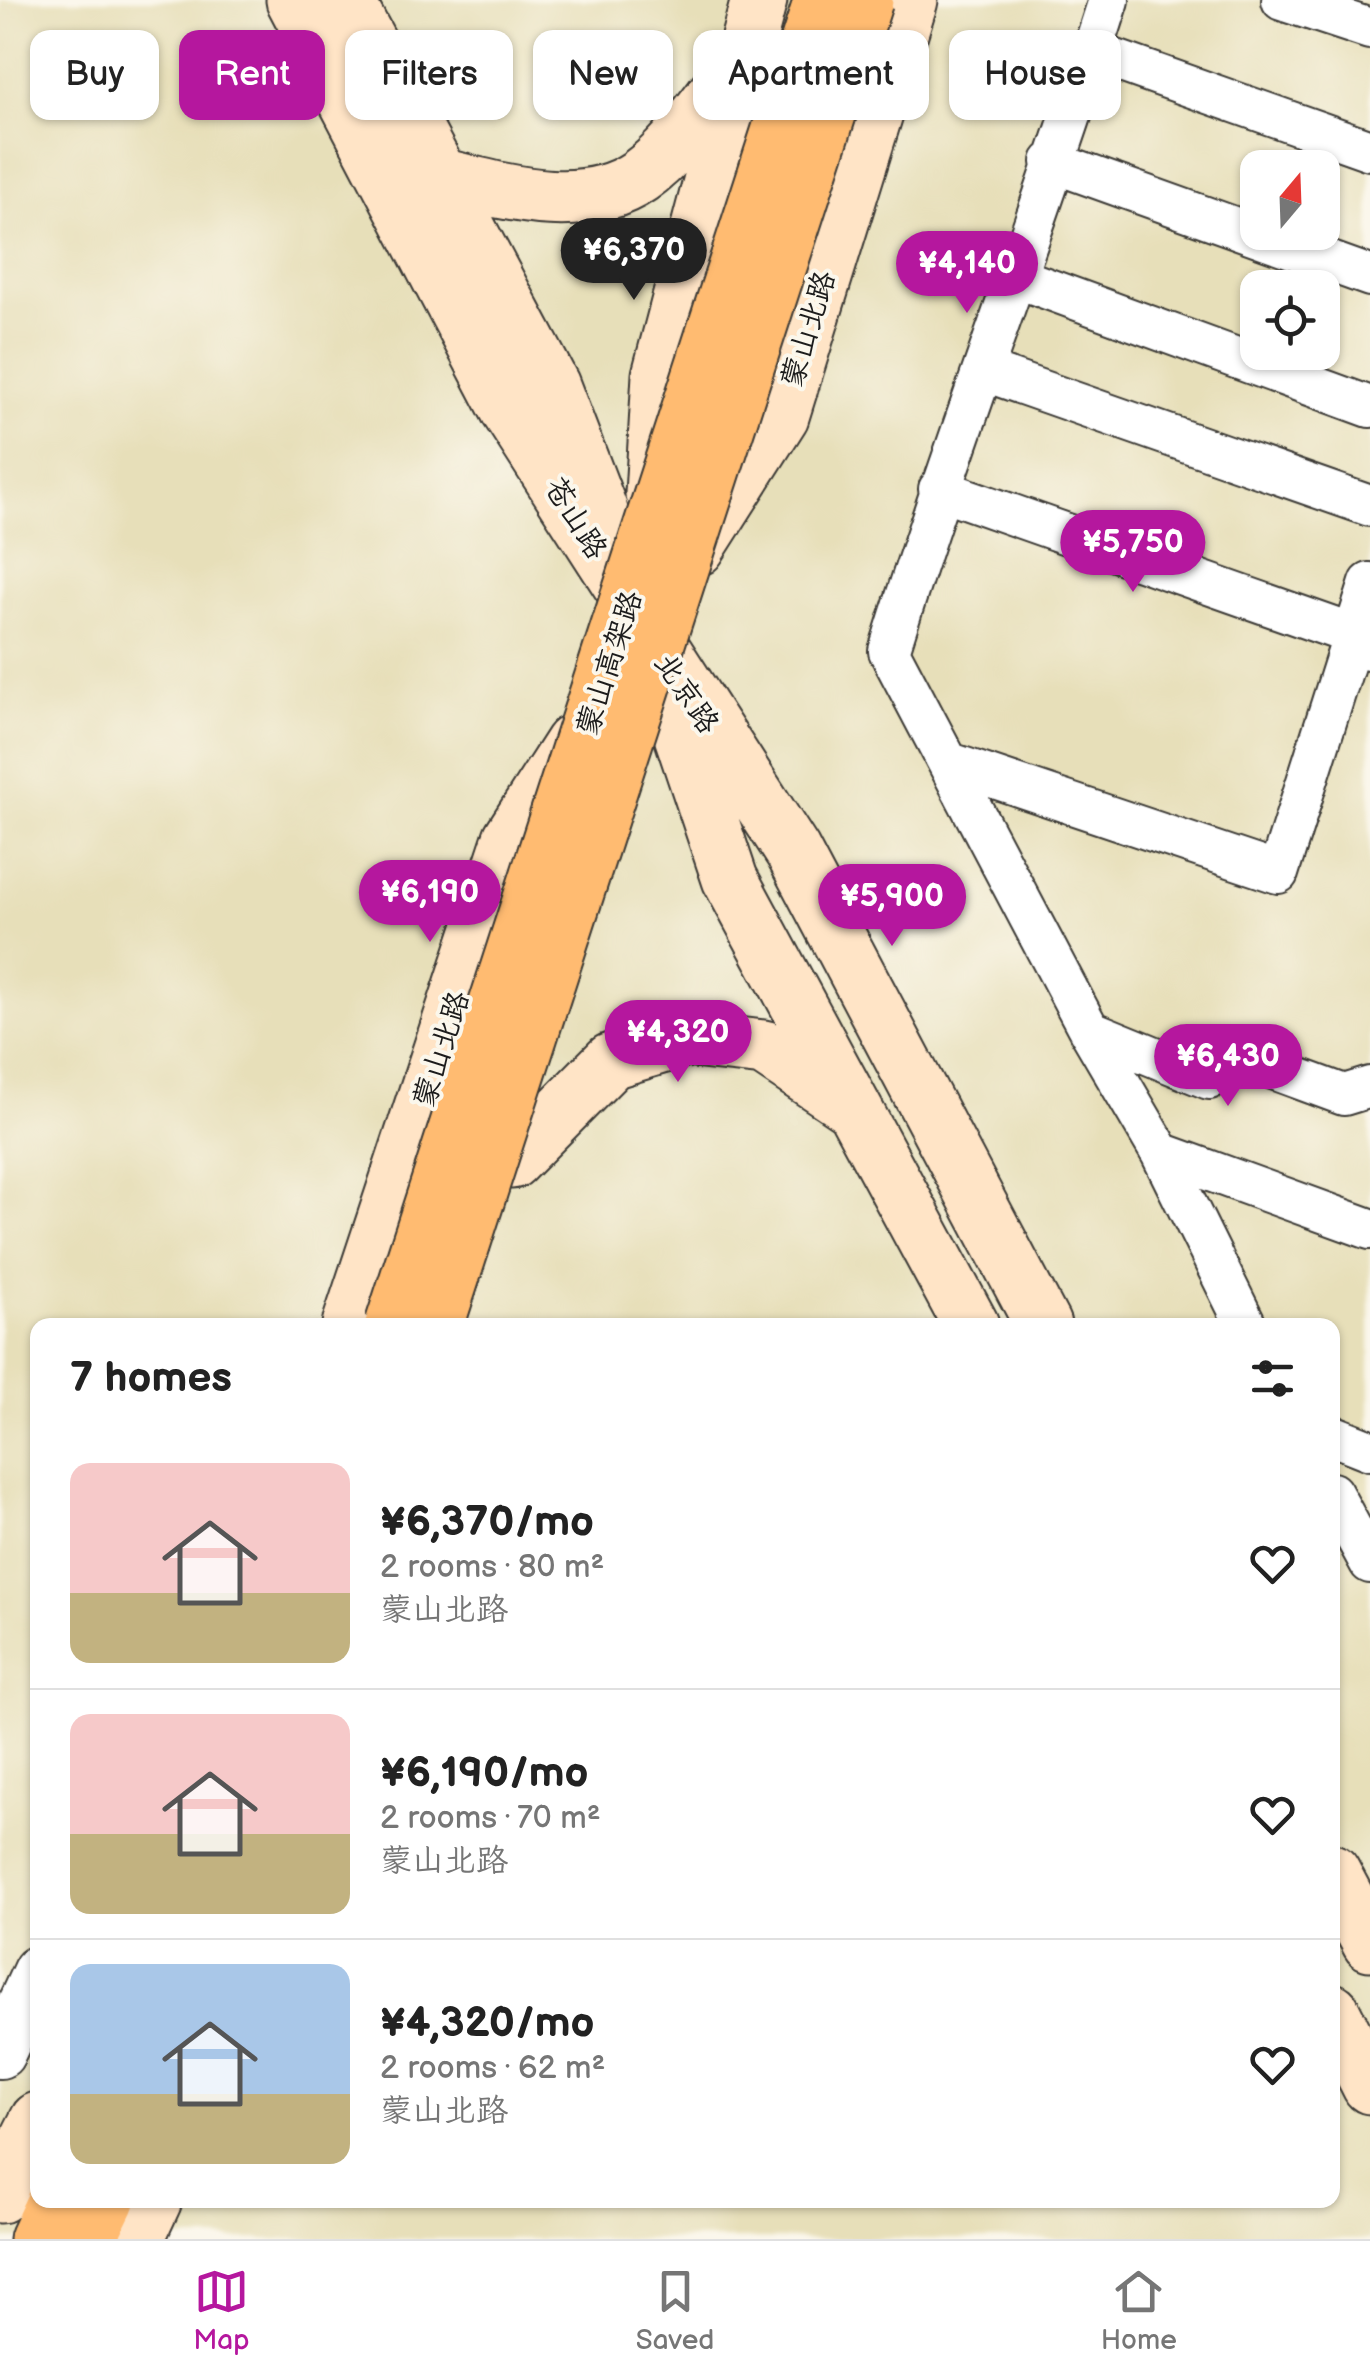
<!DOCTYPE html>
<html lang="en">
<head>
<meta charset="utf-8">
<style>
	:root { --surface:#fff; --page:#f2f2f2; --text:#222; --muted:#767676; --line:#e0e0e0; --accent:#b5179e }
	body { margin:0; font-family:"Balsamiq Sans","LXGW WenKai TC",sans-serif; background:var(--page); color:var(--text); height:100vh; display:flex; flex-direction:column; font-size:38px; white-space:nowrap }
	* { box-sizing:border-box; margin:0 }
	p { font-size:32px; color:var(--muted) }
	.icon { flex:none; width:55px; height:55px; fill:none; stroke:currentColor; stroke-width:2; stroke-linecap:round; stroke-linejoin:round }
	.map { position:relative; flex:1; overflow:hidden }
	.drawer { position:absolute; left:30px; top:1318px; width:1310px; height:890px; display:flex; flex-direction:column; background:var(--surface); border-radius:20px; box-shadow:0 2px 8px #0004 }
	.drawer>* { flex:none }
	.banner { position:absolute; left:30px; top:30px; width:1310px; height:90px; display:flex; gap:20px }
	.needle { width:65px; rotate:19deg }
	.fabs { position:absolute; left:1240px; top:150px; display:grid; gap:20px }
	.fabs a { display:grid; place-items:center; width:100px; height:100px; border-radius:20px; background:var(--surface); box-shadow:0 2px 8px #0004; font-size:50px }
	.price { position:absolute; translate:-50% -85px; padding:0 22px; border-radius:35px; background:var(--accent); color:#fff; font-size:32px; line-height:65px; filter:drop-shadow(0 2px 5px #0008) }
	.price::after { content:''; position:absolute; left:50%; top:60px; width:30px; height:22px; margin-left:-15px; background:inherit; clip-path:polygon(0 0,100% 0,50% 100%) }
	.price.on { background:#222; color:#fff }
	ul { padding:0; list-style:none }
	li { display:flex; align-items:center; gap:30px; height:250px; padding:0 40px }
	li+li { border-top:2px solid var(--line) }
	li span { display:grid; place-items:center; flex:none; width:280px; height:200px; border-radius:20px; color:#555 }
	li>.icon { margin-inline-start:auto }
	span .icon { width:120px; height:120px; fill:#fffc; stroke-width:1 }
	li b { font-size:42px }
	h2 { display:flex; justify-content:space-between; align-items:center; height:120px; padding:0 40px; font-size:42px }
	.pill { padding:0 35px; border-radius:20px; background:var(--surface); box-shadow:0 2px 8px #0004; font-size:35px; line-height:90px }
	.pill.on { background:var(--accent); color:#fff }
	.menu { display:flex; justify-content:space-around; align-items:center; height:140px; border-top:2px solid var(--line); background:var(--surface); font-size:28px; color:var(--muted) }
	.menu a { display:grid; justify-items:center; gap:5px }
	.menu .on { color:var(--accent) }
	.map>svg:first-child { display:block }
</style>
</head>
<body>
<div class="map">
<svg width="1370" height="2239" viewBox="0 0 1370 2239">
	<rect width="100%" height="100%" fill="#fbf7ec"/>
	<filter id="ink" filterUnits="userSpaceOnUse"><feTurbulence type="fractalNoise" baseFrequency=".01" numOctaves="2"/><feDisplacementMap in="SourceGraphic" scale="20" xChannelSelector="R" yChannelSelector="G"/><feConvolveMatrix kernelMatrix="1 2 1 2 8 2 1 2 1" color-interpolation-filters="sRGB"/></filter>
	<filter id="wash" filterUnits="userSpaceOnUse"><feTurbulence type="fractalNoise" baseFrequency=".0048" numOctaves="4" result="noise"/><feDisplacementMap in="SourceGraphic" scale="40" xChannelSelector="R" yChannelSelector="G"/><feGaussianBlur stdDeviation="2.25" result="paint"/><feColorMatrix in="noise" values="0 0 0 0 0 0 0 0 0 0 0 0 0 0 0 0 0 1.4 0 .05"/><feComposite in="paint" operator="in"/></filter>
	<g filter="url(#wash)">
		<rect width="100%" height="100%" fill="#e7dfb9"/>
	</g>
	<g filter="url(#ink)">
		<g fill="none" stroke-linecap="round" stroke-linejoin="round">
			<defs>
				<path id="minor" d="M1109,0C1040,218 957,432 889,651L1089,1030L1161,1153L1246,1325
					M1282,0L1370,29
					M1093,52L1370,150
					M1052,162L1370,276
					M1018,278L1370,407
					M985,371L1370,506
					M939,489L1351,634L1369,650
					M950,763L1278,873L1370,583
					M1089,1030L1209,1079L1235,1055L1344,1095L1370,1087
					M1161,1153L1370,1229
					M1332,1435L1370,1450
					M1332,1493L1370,1563"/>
				<path id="tertiary" d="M0,2053L38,1971"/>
				<path id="secondary" d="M294,0L509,411L793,852L1043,1325
					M346,0L552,386L600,511
					M436,175C499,190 581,217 640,176C676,151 701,110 728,77
					M653,494L660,375L759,0
					M697,548L781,416L910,0
					M670,700L730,879L971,1325
					M512,1161L611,1061L684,1039L764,1048L851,1106
					M350,1325L511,838L572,743
					M1332,1872L1370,1943
					M1332,2011L1370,2086
					M0,2195L38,2120
					M136,2239L154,2200"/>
				<path id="trunk" d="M37,2239L55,2200
					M88,2239L107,2200"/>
			</defs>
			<!-- minor casing -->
			<use href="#minor" stroke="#3a3934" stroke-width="44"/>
			<!-- tertiary casing -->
			<use href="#tertiary" stroke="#3a3934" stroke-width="54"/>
			<!-- secondary casing -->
			<use href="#secondary" stroke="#3a3934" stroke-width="59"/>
			<!-- trunk casing -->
			<use href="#trunk" stroke="#3a3934" stroke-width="59"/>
			<!-- minor -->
			<use href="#minor" stroke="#fff" stroke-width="40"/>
			<!-- tertiary -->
			<use href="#tertiary" stroke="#fff" stroke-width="50"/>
			<!-- secondary -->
			<use href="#secondary" stroke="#ffe4c6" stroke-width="55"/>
			<!-- trunk -->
			<use href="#trunk" stroke="#ffbb71" stroke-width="55"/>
			<defs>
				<path id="trunk-bridge" d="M393,1325L822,0
					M436,1325L865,0"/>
			</defs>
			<!-- trunk-bridge casing -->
			<use href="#trunk-bridge" stroke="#3a3934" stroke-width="59" stroke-linecap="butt"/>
			<!-- trunk-bridge -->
			<use href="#trunk-bridge" stroke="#ffbb71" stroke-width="55"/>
		</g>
	</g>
	<g text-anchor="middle" stroke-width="8" stroke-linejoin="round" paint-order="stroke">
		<!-- street labels -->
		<g font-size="30" fill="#1c1c1c" stroke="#fbf7ec">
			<text transform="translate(808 329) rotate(-73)" y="10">蒙山北路</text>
			<text transform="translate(576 518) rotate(58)" y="10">苍山路</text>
			<text transform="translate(609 663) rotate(-72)" y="10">蒙山高架路</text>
			<text transform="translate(687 693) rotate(56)" y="10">北京路</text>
			<text transform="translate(441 1049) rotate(-72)" y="10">蒙山北路</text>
		</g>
	</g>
</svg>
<div class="fabs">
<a><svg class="needle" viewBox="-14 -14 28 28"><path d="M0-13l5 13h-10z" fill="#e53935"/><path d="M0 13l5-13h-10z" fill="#767676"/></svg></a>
<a><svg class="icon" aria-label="locate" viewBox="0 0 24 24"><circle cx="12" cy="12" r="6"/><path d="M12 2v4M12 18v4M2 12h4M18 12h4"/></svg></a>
</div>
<b class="price on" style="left:634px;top:303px">¥6,370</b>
<b class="price" style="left:967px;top:316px">¥4,140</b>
<b class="price" style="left:1133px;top:595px">¥5,750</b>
<b class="price" style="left:430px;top:945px">¥6,190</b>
<b class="price" style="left:892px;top:949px">¥5,900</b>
<b class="price" style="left:678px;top:1085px">¥4,320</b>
<b class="price" style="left:1228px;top:1109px">¥6,430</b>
<div class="banner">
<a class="pill">Buy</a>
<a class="pill on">Rent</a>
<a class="pill">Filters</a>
<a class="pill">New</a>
<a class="pill">Apartment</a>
<a class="pill">House</a>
</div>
<section class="drawer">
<h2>7 homes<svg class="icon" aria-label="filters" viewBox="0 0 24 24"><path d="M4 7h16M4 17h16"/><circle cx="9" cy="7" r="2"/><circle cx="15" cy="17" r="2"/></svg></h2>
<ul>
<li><span style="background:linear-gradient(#f6c9c9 65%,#c2b280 0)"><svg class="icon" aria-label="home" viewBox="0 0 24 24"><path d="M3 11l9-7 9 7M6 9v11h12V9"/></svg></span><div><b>¥6,370/mo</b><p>2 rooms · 80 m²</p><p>蒙山北路</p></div><svg class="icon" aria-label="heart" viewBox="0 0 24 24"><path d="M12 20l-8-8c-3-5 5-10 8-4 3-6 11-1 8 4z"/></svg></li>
<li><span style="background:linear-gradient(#f6c9c9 60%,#c2b280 0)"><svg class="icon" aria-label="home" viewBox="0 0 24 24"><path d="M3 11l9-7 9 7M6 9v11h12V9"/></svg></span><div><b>¥6,190/mo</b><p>2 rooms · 70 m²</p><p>蒙山北路</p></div><svg class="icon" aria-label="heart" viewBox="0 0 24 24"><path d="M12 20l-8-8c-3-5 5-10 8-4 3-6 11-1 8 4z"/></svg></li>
<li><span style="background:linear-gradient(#a9c7e8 65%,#c2b280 0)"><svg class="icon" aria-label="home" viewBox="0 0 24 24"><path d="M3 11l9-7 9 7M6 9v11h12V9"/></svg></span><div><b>¥4,320/mo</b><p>2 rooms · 62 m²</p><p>蒙山北路</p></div><svg class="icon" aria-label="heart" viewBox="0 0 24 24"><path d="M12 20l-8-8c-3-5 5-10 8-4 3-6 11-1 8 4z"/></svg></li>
</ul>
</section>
</div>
<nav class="menu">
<a class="on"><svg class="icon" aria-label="map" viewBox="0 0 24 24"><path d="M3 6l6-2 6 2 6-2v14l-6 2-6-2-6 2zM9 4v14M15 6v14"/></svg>Map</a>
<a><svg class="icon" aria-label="saved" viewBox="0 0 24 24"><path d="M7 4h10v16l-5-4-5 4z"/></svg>Saved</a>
<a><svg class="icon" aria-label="home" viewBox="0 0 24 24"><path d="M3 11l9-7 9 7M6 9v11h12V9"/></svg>Home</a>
</nav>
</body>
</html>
